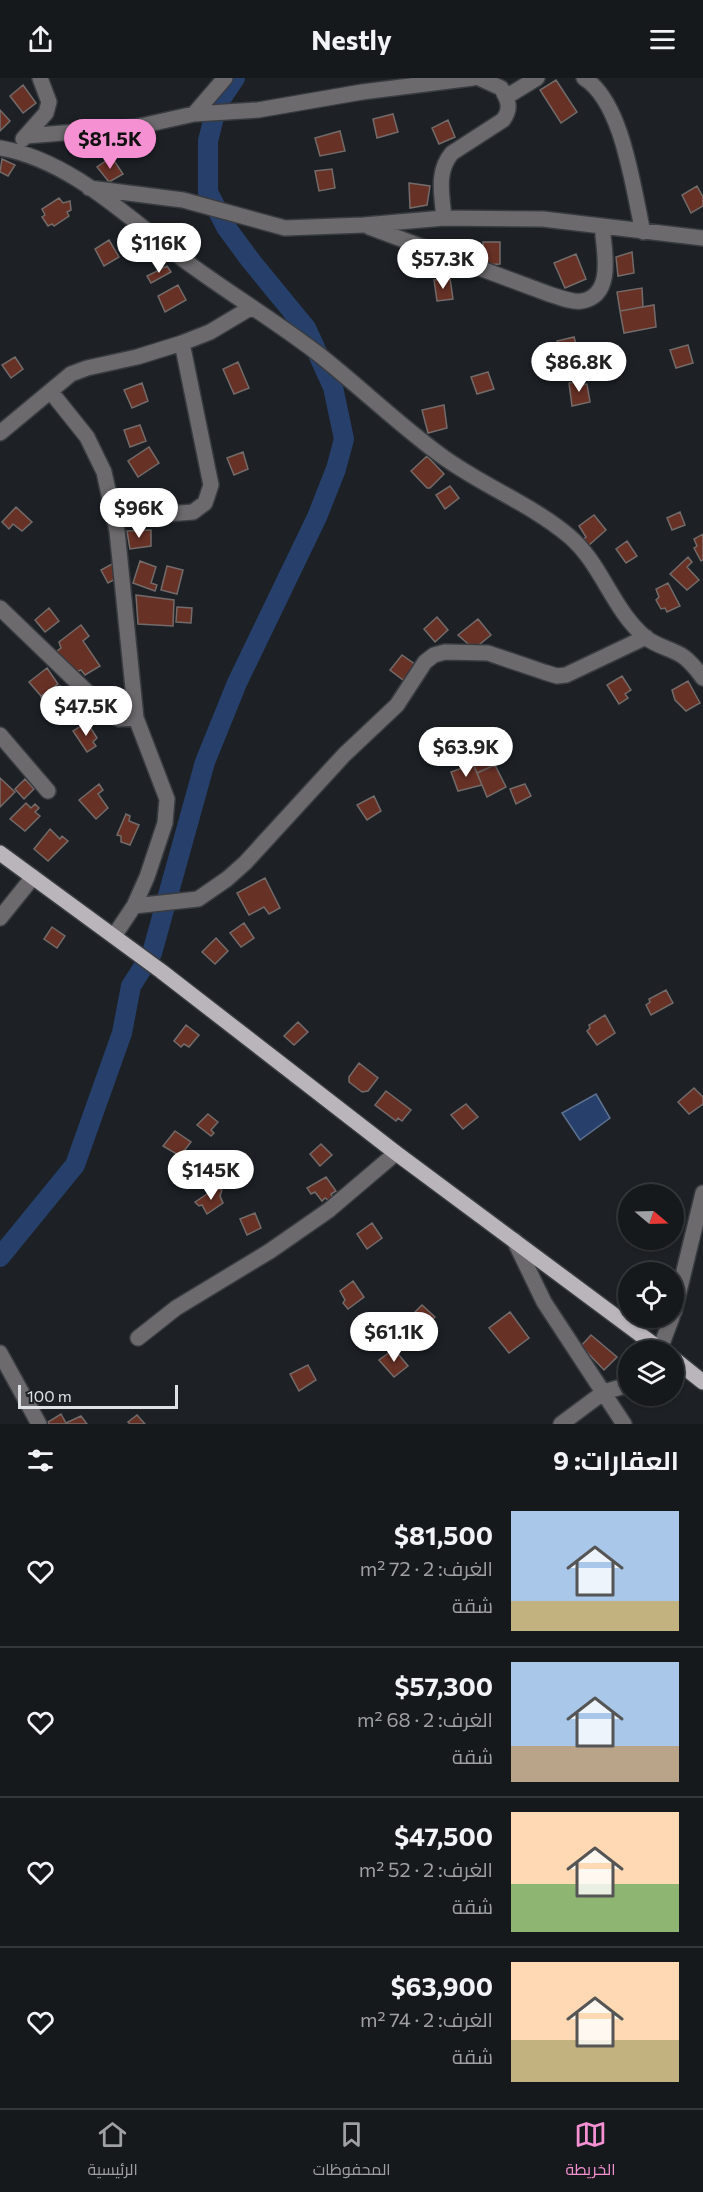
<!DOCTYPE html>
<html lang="ar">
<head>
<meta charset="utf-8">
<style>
	:root { --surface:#16191c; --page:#232629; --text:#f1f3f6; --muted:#9ea0a3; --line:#35383b; --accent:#f591d2 }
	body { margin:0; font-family:Commissioner,Cairo,sans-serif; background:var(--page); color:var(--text); direction:rtl; height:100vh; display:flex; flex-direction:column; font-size:22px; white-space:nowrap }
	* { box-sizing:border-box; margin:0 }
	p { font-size:20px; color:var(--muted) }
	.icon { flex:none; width:33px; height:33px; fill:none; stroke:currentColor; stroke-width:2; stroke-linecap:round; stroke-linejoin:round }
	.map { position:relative; height:1346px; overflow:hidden; direction:ltr }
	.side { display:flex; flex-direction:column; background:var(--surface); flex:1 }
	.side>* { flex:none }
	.needle { width:39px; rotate:109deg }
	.tools { position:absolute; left:618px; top:1106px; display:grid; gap:12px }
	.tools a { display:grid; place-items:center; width:66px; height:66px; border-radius:50%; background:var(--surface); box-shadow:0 2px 4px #0004,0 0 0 2px var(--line); font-size:30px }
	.scale { position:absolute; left:18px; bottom:15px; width:160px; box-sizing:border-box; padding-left:6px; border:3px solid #dfe2e5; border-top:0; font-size:16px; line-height:21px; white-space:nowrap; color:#dfe2e5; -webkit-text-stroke:4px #1d2126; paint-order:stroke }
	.price { position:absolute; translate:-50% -51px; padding:0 14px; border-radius:21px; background:#fff; color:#222; font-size:20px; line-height:39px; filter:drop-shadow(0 2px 3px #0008) }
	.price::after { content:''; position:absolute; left:50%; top:36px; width:18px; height:14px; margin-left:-9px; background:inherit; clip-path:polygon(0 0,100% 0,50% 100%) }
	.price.on { background:var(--accent); color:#111 }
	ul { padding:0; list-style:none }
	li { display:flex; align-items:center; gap:18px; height:150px; padding:0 24px }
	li+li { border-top:2px solid var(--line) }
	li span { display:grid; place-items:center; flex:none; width:168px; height:120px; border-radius:0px; color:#555 }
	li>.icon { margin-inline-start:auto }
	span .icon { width:72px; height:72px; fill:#fffc; stroke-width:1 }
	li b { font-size:26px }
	h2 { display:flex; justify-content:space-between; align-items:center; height:72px; padding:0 24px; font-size:26px }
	header { display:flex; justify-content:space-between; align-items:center; height:78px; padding:0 24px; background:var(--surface); font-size:27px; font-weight:700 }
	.menu { display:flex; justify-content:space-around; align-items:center; height:84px; border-top:2px solid var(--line); background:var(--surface); font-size:16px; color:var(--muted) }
	.menu a { display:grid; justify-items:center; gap:3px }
	.menu .on { color:var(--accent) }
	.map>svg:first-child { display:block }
</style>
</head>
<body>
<header><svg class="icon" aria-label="menu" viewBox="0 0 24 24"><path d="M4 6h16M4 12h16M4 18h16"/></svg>Nestly<svg class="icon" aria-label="share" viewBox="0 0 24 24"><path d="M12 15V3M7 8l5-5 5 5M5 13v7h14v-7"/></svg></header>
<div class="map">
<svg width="703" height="1346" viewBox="0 0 703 1346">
	<rect width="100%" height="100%" fill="#1d2126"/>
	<!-- water -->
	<path fill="#26406b" stroke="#5e7190" stroke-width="1.5" d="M596,1016L610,1040L580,1062L562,1035Z"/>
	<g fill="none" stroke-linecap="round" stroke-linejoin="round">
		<!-- river -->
		<path stroke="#26406b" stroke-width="20" d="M0,1179L75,1087L122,955L131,908L152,875L205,684L237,605L317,439L336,391L344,361L333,309L306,250L251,183L226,149L208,114V63L217,27L235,0"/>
	</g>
	<!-- building -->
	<path fill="#683126" stroke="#736b69" stroke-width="1.5" d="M556,2L577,34L561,45L540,12Z
		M23,7L36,25L23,35L10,18Z
		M0,32L10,43L0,53Z
		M393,36L398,54L377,60L373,41Z
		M448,42L455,59L439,66L432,50Z
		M340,53L345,73L320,78L315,60Z
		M2,81L15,87L8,98L0,94Z
		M107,82L115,84L123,96L109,104L97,89Z
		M332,91L335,110L319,113L315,93Z
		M409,105L430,108L427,127L410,130Z
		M697,108L703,119V128L691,135L682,117Z
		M59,120L63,125L70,123L71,132L67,134L69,138L54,148L52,146L48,148L42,139L45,137L42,131Z
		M109,162L119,179L104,188L95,171Z
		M483,164H500V186L484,187Z
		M632,174L634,195L618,198L616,179Z
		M576,176L586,201L565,210L554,185Z
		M167,188L171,194L151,205L147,198Z
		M450,200L453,221L437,223L434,202Z
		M178,207L186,222L165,234L158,218Z
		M642,210L643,229L620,233L617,214Z
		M654,227L656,249L624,255L620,233Z
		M574,259L579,277L562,282L557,263Z
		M688,267L693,285L676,290L670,272Z
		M15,279L23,291L11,300L2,287Z
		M238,284L249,310L234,316L223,291Z
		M488,294L494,311L477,316L471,299Z
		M581,303V307L587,306L590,324L572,328L569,305Z
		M142,305L148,323L132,330L124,312Z
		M444,327L447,350L428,355L422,332Z
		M140,347L146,363L130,369L124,352Z
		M149,369L159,385L138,399L128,383Z
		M243,374L248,391L234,397L227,380Z
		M427,378L444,396L430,410H427L411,393Z
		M450,408L459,420L445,431L436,417Z
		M153,415L154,436L130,432L131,416Z
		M16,429L32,444L22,453L13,446L9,451L2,444Z
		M680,434L685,447L672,452L667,440Z
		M594,437L606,452L588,468L583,462L586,459L579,448Z
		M151,452V468L130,471L127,453Z
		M703,456V482L701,483L694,470L697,468L694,461Z
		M627,463L637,478L626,485L616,471Z
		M688,479L692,484L687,489L699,502L687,512L670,496Z
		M140,483L156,489L151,505L157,507L155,513L133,505Z
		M112,486L119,499L108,505L101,492Z
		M167,488L183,492L177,516L161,512Z
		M668,505L680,528L667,534L665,530L661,531L656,522L659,519L656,511Z
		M136,517L174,522L173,548L138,546Z
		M177,529L192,530L191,545L176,544Z
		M49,530L59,543L45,554L35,542Z
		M437,539L448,552L435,564L424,551Z
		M478,541L491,557L474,571L458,557Z
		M81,547L89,558L83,563L100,588L85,597L81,592L76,594L54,575L61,570L59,564Z
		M402,577L416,587L403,602L390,592Z
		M47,590L58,606L41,618L29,604Z
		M622,598L631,612L625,616L628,620L619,626L607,607Z
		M688,603L700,625L686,633L675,622L672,612Z
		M60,608L71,627L52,642L44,630L45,626L41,619Z
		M87,644L97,660L93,664L96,668L87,674L73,653Z
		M488,655L501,684L477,695L466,668Z
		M473,686L482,707L458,713L451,694Z
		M495,687L506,709L487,719L477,695Z
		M0,700L15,714L0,729Z
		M25,701L34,711L24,721L15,711Z
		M99,706L103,712L98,716L108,730L96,741L79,722Z
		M525,706L531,718L516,726L510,711Z
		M374,718L381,733L367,742L357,727Z
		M26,725L31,730L35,726L39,730L35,734L40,738L25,753L10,741Z
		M126,736L130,738L129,743L139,747L130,767L121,764V758L117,757Z
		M50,751L60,761L62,758L68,763L48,783L34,771Z
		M265,800L280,830L269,836L264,829L249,837L237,815Z
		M244,845L254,860L241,869L230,855Z
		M52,849L65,858L57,870L44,861Z
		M216,860L228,873L215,886L202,874Z
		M666,912L673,925L651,937L646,927L650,924L649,921Z
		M605,937L615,955L597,967L587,953L590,950L589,947Z
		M298,944L308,954L294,967L284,958Z
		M186,947L199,957L189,969L184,966L181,969L174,963Z
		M359,985L378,1000L368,1013L362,1014L349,1004V999Z
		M694,1010L703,1019V1026L689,1036L678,1024Z
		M386,1013L411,1032L402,1043L398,1040L396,1043L375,1027Z
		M466,1026L478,1039L463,1051L451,1037Z
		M208,1036L218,1044L211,1052L214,1055L211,1058L197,1047Z
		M175,1053L191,1064L180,1078L163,1068Z
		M321,1066L332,1077L320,1088L310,1076Z
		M326,1099L336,1113L331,1116L333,1119L331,1124L325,1120L322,1123L315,1114L311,1116L307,1110Z
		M216,1110L222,1112L220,1118L223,1125L207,1136L202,1127L199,1128L195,1124Z
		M255,1135L261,1150L247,1157L240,1141Z
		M372,1145L382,1160L367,1171L357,1156Z
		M653,1185L665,1194H646Z
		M353,1203L364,1219L348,1231L343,1225L345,1222L340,1213Z
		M422,1227L435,1239L421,1252L409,1240Z
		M510,1234L529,1260L509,1275L489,1250Z
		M591,1257L617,1279L604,1292L581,1268Z
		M394,1271L408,1288L394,1299L379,1282Z
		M308,1287L316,1302L299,1313L290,1296Z
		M61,1336L66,1345L81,1338L87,1346H49L48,1344Z
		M137,1337L145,1346H130L128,1344Z"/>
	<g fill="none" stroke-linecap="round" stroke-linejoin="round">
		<defs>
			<path id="minor" d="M584,0C623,24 633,111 643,154
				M506,19L537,0
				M194,36L225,0
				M26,58L136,49L194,36L258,32L362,14L473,0
				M23,61L46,35L49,24L40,0
				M0,70C71,82 128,140 184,182C227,214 274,242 317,275C359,308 397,345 439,376C480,407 530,425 569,458C602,486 612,531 645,559C656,568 669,570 681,577C690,582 697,592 703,600
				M89,110L183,122L285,150L364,147L444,140L543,141L703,160
				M444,140C442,117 436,93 452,75L503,42C512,30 508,22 501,10L479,0
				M369,149L549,216C559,219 573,225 582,223C615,217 604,172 602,148
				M51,314L87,359L104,394L117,453L136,640L167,721L165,745L147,799L134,828L114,858
				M0,355L71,296L87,290L137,279L182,265L210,254L252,229
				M115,440L193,434L205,425L211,407L182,265
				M0,530L109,635L119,641L136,640
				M0,657L48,713
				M134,828L198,821L227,801L245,785L344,677L397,627L425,584L434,577L445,574L488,575L544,594L557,598L566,597L646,559
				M0,840L33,799
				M514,1162L544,1224L624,1346
				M674,1234L703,1115
				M138,1260L176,1230L270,1173L329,1132L396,1075
				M660,1271L672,1239
				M0,1275L39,1346
				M561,1346L604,1314L628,1307"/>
			<path id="major" d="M0,775L161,893L396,1075L661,1272
				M674,1281L703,1304"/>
		</defs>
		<!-- minor casing -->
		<use href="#minor" stroke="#383c41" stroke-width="18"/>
		<!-- major casing -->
		<use href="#major" stroke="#383c41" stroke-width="18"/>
		<!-- minor -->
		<use href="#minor" stroke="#6c6a6d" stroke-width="15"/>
		<!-- major -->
		<use href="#major" stroke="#b9b5ba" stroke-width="15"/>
	</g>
</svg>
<div class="tools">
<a><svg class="needle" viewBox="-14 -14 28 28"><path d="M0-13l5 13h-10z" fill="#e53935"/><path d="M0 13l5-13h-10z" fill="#9ea0a3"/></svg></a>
<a><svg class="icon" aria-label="locate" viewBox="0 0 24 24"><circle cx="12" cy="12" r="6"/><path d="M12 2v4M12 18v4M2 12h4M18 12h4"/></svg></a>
<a><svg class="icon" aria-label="layers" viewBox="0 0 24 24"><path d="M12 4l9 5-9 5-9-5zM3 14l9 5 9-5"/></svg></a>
</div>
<div class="scale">100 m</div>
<b class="price on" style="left:110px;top:92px">$81.5K</b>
<b class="price" style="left:159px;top:196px">$116K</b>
<b class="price" style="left:443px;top:212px">$57.3K</b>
<b class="price" style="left:579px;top:315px">$86.8K</b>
<b class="price" style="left:139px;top:461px">$96K</b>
<b class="price" style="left:86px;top:659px">$47.5K</b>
<b class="price" style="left:466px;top:700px">$63.9K</b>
<b class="price" style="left:211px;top:1123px">$145K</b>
<b class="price" style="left:394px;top:1285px">$61.1K</b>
</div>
<section class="side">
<h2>العقارات: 9<svg class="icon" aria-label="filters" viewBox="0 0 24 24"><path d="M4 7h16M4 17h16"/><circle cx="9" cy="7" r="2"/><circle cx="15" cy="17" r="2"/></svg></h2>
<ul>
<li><span style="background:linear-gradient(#a9c7e8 75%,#c2b280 0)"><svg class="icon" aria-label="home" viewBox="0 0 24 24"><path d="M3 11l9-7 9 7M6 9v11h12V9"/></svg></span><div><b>$81,500</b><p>الغرف: 2 · 72 m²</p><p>شقة</p></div><svg class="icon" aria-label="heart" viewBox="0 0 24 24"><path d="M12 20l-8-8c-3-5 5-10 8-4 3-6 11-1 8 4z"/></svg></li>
<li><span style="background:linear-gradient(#a9c7e8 70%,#b9a48a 0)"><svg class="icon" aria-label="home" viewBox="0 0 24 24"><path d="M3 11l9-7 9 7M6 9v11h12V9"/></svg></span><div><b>$57,300</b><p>الغرف: 2 · 68 m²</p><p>شقة</p></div><svg class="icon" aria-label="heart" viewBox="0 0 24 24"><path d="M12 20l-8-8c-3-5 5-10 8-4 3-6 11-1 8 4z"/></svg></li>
<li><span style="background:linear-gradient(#ffd9b3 60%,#8fb573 0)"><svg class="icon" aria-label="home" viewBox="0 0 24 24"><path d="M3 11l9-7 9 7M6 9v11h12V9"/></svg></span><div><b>$47,500</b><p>الغرف: 2 · 52 m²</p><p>شقة</p></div><svg class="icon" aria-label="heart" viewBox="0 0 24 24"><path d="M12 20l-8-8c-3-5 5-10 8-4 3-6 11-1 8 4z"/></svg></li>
<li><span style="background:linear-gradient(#ffd9b3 65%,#c2b280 0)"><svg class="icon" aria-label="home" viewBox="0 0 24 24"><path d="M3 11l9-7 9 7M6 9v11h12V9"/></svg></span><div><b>$63,900</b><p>الغرف: 2 · 74 m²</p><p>شقة</p></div><svg class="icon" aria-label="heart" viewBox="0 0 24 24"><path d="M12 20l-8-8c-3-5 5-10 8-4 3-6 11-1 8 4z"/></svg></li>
</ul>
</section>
<nav class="menu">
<a class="on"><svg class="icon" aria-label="map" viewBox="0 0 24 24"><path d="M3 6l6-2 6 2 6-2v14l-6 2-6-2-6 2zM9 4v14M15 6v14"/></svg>الخريطة</a>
<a><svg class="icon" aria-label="saved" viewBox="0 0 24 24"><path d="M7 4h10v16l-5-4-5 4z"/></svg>المحفوظات</a>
<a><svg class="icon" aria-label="home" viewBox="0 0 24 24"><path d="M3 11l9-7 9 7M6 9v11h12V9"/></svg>الرئيسية</a>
</nav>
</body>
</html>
